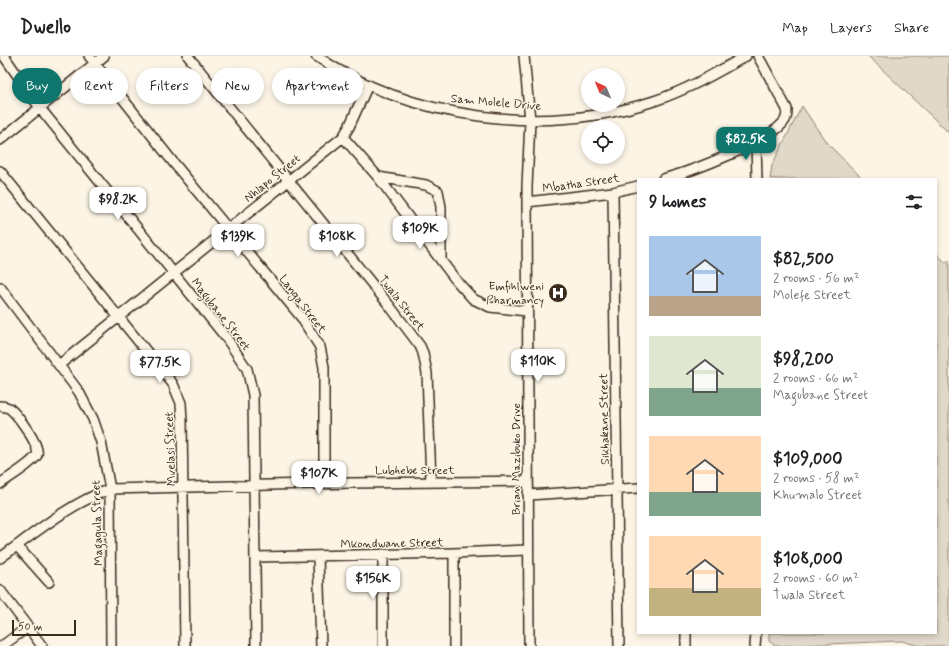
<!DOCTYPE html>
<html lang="en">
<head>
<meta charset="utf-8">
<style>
	:root { --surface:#fff; --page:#f2f2f2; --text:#202124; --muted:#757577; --line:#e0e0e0; --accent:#0f766e }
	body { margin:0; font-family:Mynerve,sans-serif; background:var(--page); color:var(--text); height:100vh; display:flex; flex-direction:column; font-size:15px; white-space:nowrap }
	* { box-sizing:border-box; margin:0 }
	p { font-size:13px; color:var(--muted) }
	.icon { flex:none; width:22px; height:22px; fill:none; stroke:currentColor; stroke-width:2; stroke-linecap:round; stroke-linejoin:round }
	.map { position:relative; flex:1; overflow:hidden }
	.drawer { position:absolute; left:637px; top:122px; width:300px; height:456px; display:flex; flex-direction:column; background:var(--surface); border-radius:0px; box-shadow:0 2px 6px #0003 }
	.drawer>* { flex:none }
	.banner { position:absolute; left:12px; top:12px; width:380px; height:36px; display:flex; gap:8px }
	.needle { width:26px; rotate:316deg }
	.buttons { position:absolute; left:581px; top:12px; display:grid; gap:8px }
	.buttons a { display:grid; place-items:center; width:44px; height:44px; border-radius:50%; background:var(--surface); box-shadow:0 2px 6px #0003; font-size:20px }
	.scale { position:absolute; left:12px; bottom:10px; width:64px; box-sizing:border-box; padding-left:4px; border:2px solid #3b2a1e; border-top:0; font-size:11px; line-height:14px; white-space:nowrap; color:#3b2a1e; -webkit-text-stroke:3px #fcf5e5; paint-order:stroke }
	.price { position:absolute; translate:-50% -34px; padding:0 9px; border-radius:8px; background:#fff; color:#222; font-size:13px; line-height:26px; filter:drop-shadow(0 1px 2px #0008) }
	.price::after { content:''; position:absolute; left:50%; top:24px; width:12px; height:9px; margin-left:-6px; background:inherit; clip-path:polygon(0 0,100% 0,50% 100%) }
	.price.selected { background:var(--accent); color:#fff }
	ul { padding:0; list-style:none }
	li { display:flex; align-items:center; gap:12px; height:100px; padding:0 12px }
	li span { display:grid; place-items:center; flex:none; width:112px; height:80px; border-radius:0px; color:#555 }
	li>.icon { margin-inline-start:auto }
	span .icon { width:48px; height:48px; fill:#fffc; stroke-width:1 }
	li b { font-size:17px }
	h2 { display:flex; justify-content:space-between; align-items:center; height:48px; padding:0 12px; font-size:17px }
	.pill { padding:0 14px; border-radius:18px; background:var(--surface); box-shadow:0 2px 6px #0003; font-size:14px; line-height:36px }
	.pill.selected { background:var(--accent); color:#fff }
	header { display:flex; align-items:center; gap:24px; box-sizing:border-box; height:56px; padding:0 20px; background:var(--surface); border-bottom:1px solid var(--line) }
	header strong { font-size:19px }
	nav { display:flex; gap:22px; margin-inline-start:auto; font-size:14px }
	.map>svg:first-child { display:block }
</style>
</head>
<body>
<header>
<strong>Dwello</strong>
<nav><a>Map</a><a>Layers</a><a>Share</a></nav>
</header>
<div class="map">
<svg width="949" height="590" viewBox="0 0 949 590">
	<rect width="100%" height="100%" fill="#fcf5e5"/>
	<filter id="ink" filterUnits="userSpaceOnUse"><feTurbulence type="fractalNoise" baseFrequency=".025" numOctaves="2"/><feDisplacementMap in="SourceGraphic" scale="8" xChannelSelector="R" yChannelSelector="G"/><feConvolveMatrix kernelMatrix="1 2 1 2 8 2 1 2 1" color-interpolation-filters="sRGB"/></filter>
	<g filter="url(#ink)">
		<!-- green -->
		<path fill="#e0d8c8" stroke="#8e8173" d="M868,0H949V77Z
			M802,50L826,86L863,123H770L772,109Z
			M936,197L946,207L949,204V590H919L902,585L775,590L769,585V577H936Z"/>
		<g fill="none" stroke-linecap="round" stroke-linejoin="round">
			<defs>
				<path id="minor" d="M4,0L40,52L227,283L247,313L253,339L256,590
					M89,0L173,106L301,261L320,291L324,311V428
					M188,0L389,249L420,290L423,297L427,317L431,426
					M316,0C411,64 544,81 654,45C687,34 716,17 746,0
					M524,0L530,64L527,131L529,590
					M343,81L378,121L455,223L473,243L490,251L527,255
					M0,84L104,0
					M756,86L757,123
					M0,115L173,328L181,347L182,365L185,590
					M378,121L426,129L438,135L441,151V204
					M663,123C690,116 766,87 783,67C787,63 787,58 787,53L758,0
					M613,136L619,590
					M527,146L613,136L638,130
					M0,231L79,336L93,363L101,386L110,433L111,590
					M59,309L343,81L349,71L368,29
					M0,350C3,350 6,351 9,352C17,358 41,390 37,399C32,408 9,421 0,428
					M528,439L638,432
					M17,490L49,526
					M454,497V590
					M383,498V590
					M256,501L454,497L528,494
					M318,501L321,590
					M0,502C35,477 69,448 110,433L351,427L528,425
					M0,534L42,590
					M686,577V590
					M2,590L28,571
					M755,590L756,577"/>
			</defs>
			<!-- minor casing -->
			<use href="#minor" stroke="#3b2a1e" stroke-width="12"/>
			<!-- minor -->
			<use href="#minor" stroke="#fcf5e5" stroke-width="9"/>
		</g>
	</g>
	<!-- icons -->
	<defs>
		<symbol id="hospital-disc" viewBox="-11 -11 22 22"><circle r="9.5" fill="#3b2a1e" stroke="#fcf5e5"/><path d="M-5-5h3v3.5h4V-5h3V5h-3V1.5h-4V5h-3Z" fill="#fff"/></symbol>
	</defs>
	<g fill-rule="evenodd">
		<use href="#hospital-disc" x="547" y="226" width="22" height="22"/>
	</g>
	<g text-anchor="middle" stroke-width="3" stroke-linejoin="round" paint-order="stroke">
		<!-- street labels -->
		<g font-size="12" fill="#3b2a1e" stroke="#fcf5e5">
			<text transform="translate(496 46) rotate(5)" y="4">Sam Molele Drive</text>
			<text transform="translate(272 122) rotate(-39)" y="4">Nhlapo Street</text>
			<text transform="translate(581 127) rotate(-8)" y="4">Mbatha Street</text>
			<text transform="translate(402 247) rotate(52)" y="4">Twala Street</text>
			<text transform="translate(303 248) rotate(53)" y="4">Langa Street</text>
			<text transform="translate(221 258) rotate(52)" y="4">Magubane Street</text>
			<text transform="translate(604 363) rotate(-91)" y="4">Sikhakane Street</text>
			<text transform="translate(170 393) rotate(-92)" y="4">Mvelasi Street</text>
			<text transform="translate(516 403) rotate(-90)" y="4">Brian Mazibuko Drive</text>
			<text x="415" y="418">Lubhebe Street</text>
			<text transform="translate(97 467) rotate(-92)" y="4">Magagula Street</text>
			<text transform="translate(392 487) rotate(-1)" y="4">Mkondwane Street</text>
		</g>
		<!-- poi labels -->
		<g font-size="12" fill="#3b2a1e" stroke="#fcf5e5" text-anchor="end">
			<text x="544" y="234">Emfihlweni<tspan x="544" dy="14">Pharmancy</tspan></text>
		</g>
	</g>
</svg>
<div class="buttons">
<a><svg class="needle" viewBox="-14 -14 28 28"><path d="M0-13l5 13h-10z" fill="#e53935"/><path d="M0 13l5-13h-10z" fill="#757577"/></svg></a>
<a><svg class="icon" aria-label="locate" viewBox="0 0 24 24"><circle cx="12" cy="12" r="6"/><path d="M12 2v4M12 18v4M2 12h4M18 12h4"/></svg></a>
</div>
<div class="scale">50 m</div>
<b class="price selected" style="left:746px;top:105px">$82.5K</b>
<b class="price" style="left:118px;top:165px">$98.2K</b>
<b class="price" style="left:420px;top:194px">$109K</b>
<b class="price" style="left:238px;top:202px">$139K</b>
<b class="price" style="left:337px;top:202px">$108K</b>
<b class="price" style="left:538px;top:327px">$110K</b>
<b class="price" style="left:160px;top:328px">$77.5K</b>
<b class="price" style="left:319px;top:439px">$107K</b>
<b class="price" style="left:373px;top:544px">$156K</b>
<div class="banner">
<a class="pill selected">Buy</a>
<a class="pill">Rent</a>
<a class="pill">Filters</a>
<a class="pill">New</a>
<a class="pill">Apartment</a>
</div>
<section class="drawer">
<h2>9 homes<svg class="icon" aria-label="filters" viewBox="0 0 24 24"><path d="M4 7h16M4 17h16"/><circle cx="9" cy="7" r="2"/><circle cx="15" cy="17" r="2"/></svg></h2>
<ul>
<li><span style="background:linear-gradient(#a9c7e8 75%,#b9a48a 0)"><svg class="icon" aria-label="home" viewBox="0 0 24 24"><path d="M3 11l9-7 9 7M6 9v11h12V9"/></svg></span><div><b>$82,500</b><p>2 rooms · 56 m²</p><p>Molefe Street</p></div></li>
<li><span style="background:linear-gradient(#dfe7d0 65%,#7fa58c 0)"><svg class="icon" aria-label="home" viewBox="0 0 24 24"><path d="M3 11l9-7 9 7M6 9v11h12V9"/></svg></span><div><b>$98,200</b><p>2 rooms · 66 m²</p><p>Magubane Street</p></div></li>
<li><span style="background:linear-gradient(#ffd9b3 70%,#7fa58c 0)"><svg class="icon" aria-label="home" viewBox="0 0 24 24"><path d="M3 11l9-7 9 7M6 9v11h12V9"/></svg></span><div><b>$109,000</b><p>2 rooms · 58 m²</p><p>Khumalo Street</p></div></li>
<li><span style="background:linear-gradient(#ffd9b3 65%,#c2b280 0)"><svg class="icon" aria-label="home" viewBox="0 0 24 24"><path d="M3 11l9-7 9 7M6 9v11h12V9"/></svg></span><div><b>$108,000</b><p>2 rooms · 60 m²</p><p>Twala Street</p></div></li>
</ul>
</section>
</div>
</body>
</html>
